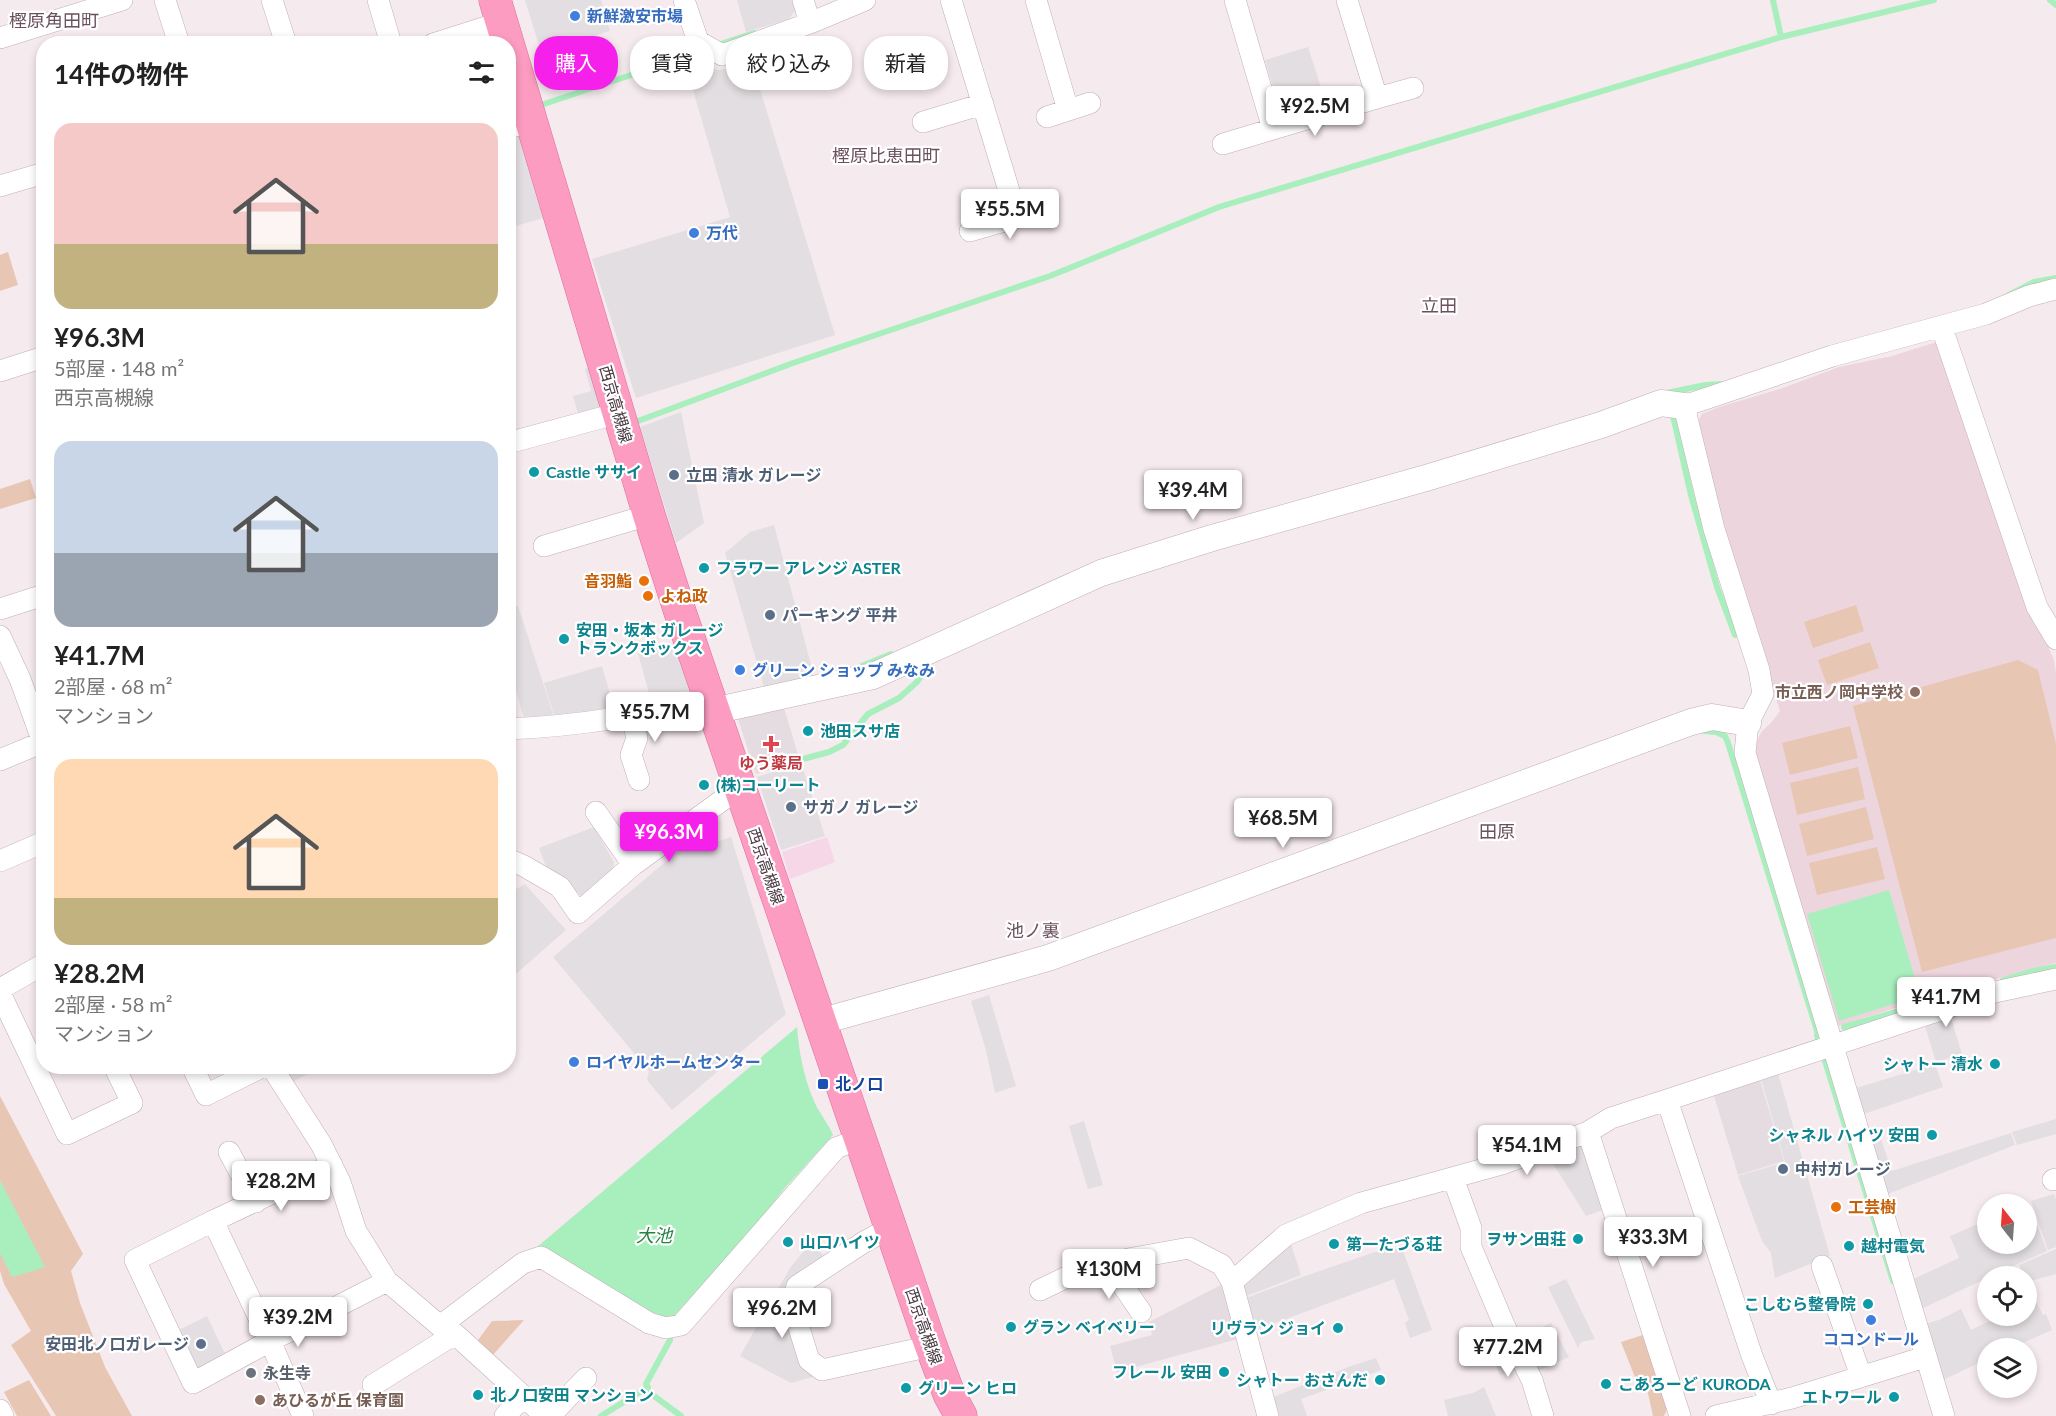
<!DOCTYPE html>
<html lang="ja">
<head>
<meta charset="utf-8">
<style>
	:root { --surface:#fff; --page:#f2f2f2; --text:#222; --muted:#767676; --accent:#f521ea }
	body { margin:0; font-family:Lato,"Noto Sans JP",sans-serif; background:var(--page); color:var(--text); height:100vh; display:flex; flex-direction:column; font-size:22px; white-space:nowrap }
	* { box-sizing:border-box; margin:0 }
	p { font-size:20px; color:var(--muted) }
	.icon { flex:none; width:33px; height:33px; fill:none; stroke:currentColor; stroke-width:2; stroke-linecap:round; stroke-linejoin:round }
	.map { position:relative; flex:1; overflow:hidden }
	.panel { position:absolute; left:36px; top:36px; width:480px; height:1038px; display:flex; flex-direction:column; background:var(--surface); border-radius:24px; box-shadow:0 3px 9px #0003 }
	.panel>* { flex:none }
	.guide { position:absolute; left:534px; top:36px; width:570px; height:54px; display:flex; gap:12px }
	.needle { width:39px; rotate:343deg }
	.fabs { position:absolute; left:1977px; top:1194px; display:grid; gap:12px }
	.fabs a { display:grid; place-items:center; width:60px; height:60px; border-radius:50%; background:var(--surface); box-shadow:0 3px 9px #0003; font-size:30px }
	.price { position:absolute; translate:-50% -51px; padding:0 14px; border-radius:6px; background:#fff; color:#222; font-size:20px; line-height:39px; filter:drop-shadow(0 2px 3px #0008) }
	.price::after { content:''; position:absolute; left:50%; top:36px; width:18px; height:14px; margin-left:-9px; background:inherit; clip-path:polygon(0 0,100% 0,50% 100%) }
	.price.on { background:var(--accent); color:#fff }
	ul { padding:0; list-style:none }
	li { display:grid; align-content:center; gap:12px; height:318px; padding:0 18px }
	li span { display:grid; place-items:center; height:186px; border-radius:18px; color:#555 }
	li>.icon { margin-inline-start:auto }
	span .icon { width:108px; height:108px; fill:#fffc; stroke-width:1 }
	li b { font-size:26px }
	h2 { display:flex; justify-content:space-between; align-items:center; height:72px; padding:0 18px; font-size:26px }
	.tag { padding:0 21px; border-radius:24px; background:var(--surface); box-shadow:0 3px 9px #0003; font-size:21px; line-height:54px }
	.tag.on { background:var(--accent); color:#fff }
	.map>svg:first-child { display:block }
</style>
</head>
<body>
<div class="map">
<svg width="2056" height="1416" viewBox="0 0 2056 1416">
	<rect width="100%" height="100%" fill="#f5eaee"/>
	<!-- commercial -->
	<path fill="#f5d7e7" d="M827,837L835,862L790,879L782,852Z"/>
	<!-- industrial -->
	<path fill="#e4dce0" d="M784,708L800,761L756,774L738,719Z
		M1760,1080L1784,1161L1738,1175L1714,1096Z
		M1221,1285L1224,1291L1238,1339L1117,1372L1110,1346L1152,1335L1149,1322Z"/>
	<!-- education -->
	<path fill="#edd5de" d="M1943,340L2041,630L2054,660L2056,673V963L1939,994L1839,1026L1832,1013L1758,761L1755,745L1762,731L1771,723L1780,711L1737,578L1697,424L1702,414L1719,407L1783,388L1839,367L1892,356Z"/>
	<!-- green -->
	<path fill="#e8c6b4" d="M8,252L18,285L0,291V255Z
		M30,479L36,498L0,509V489Z
		M1856,605L1864,631L1813,648L1804,622Z
		M1870,642L1879,668L1827,685L1818,660Z
		M2018,660L2038,670L2056,744V938L1922,972L1853,706Z
		M1850,726L1858,758L1790,775L1782,743Z
		M1858,767L1865,799L1797,815L1790,783Z
		M1866,807L1874,839L1807,856L1799,824Z
		M1877,847L1885,879L1817,895L1809,863Z
		M0,1096L83,1254L71,1271L80,1303L105,1367L132,1416H56L11,1345L31,1331L4,1284L0,1271Z
		M524,1320L493,1355L478,1340L492,1321Z
		M1643,1335L1667,1409L1664,1416H1653L1647,1389L1640,1390L1621,1342Z
		M29,1380L51,1416H17L4,1392Z"/>
	<!-- parking -->
	<path fill="#e3dee1" d="M525,0H601L610,31L541,52Z
		M737,0H796L798,6L789,19L746,32Z
		M1308,47L1327,106L1290,118L1280,111L1265,60Z
		M752,63L835,335L636,398L592,259L730,217L686,66L719,70Z
		M518,135L543,218L509,228V138Z
		M594,366L606,405L578,414L573,396L591,391L585,369Z
		M681,412L704,523L676,543L640,427Z
		M774,525L814,676L764,687L725,553L750,532Z
		M518,606L554,717L525,722L512,677L509,676V609Z
		M678,642L693,690L651,701L638,653Z
		M602,666L614,708L555,718L544,683Z
		M801,763L825,836L781,850L757,777Z
		M594,827L614,862L613,874L583,897L547,869L539,848Z
		M702,831L713,843L731,837L786,1014L672,1110L647,1080L649,1071L553,957Z
		M525,884L566,930L509,980V886L513,891Z
		M989,995L1016,1086L995,1093L986,1050L971,1001Z
		M1950,1015L1962,1054L1936,1062L1924,1023Z
		M1935,1064L1943,1087L1861,1115L1853,1089Z
		M283,1067H321L292,1082Z
		M1778,1073L1830,1256L1775,1278L1771,1253L1762,1241L1738,1176L1785,1162L1761,1079Z
		M2056,1119V1134L2017,1145L2012,1132Z
		M1084,1121L1103,1185L1088,1189L1069,1126Z
		M1877,1128L1892,1171L2011,1133L2015,1145L1885,1195L1865,1132Z
		M1583,1143L1606,1209L1586,1216L1549,1157Z
		M2054,1194L2056,1199V1247L2048,1250L2031,1201Z
		M2029,1204L2047,1251L1991,1276H1988L1987,1278L1919,1310L1909,1281L1959,1258L1950,1236L1987,1220L1988,1244H2026L2027,1205Z
		M1290,1241L1301,1275L1244,1297L1242,1281Z
		M811,1242L825,1257L798,1278L783,1298L803,1368L816,1376L791,1383L740,1356L790,1268Z
		M1402,1248L1432,1330L1410,1338L1405,1323L1409,1320L1394,1279L1253,1331L1243,1299L1305,1276L1381,1250Z
		M2056,1249V1274L2027,1282L2026,1276H2024L2019,1265Z
		M1566,1279L1595,1339L1581,1342L1578,1348L1548,1287Z
		M2034,1298L2043,1315L2046,1314L2052,1330L2011,1348H1988L1987,1359L1941,1381L1922,1325L1939,1320L1961,1309L1971,1330L2000,1316H2026L2027,1301Z
		M207,1316L226,1356L195,1371L175,1332Z
		M1551,1323L1569,1357L1538,1371L1520,1337Z
		M1500,1333L1518,1368L1500,1375L1484,1339Z
		M1376,1358L1381,1370L1301,1399L1307,1416H1274L1269,1399L1348,1367Z
		M1484,1387L1496,1416H1448L1444,1400L1473,1393Z"/>
	<!-- water -->
	<path fill="#a9efbe" d="M1889,890L1920,996L1839,1021L1807,914Z
		M797,1027C799,1053 804,1078 814,1101C819,1113 828,1123 833,1135L784,1189L760,1220L674,1316L661,1317L537,1247Z
		M0,1180L45,1267L12,1277L0,1253Z"/>
	<g fill="none" stroke-linecap="round" stroke-linejoin="round">
		<!-- stream -->
		<path stroke="#a9efbe" stroke-width="6" d="M1773,0L1781,37
			M2050,0L2056,5
			M715,46L754,33
			M544,104L706,50
			M2009,295L2034,282L2056,278
			M1667,393L1705,385L1722,384
			M1666,413L1672,415L1674,420L1691,495L1717,587L1735,635
			M638,421L793,363L1050,276L1219,207L1781,37L1934,0
			M859,667L891,654
			M1704,731L1716,732L1725,736L1728,743L1818,1034
			M803,759L829,752L843,745L868,714L899,698L917,682L931,661
			M2003,980L2033,971L2056,967
			M1844,1027L1945,998
			M1817,1035L1893,1281
			M670,1340L646,1384L650,1393L681,1416
			M601,1416L648,1387"/>
		<defs>
			<path id="minor" d="M165,0L179,44
				M272,0L286,44
				M378,0L391,44
				M684,0L698,41L722,55L810,23L865,0
				M803,0L810,23
				M951,0L1017,217
				M1036,0L1068,110
				M1235,0L1273,129L1377,98L1347,0
				M0,38L122,0
				M433,44L502,22
				M1377,98L1413,88
				M1047,117L1090,103
				M923,122L983,104
				M508,128L533,121
				M1223,144L1273,129
				M0,186L44,173
				M970,231L1039,211
				M1942,328L2037,607L2056,639
				M0,371L44,357
				M508,443L619,413
				M544,546L649,515
				M0,609L44,595
				M0,636L20,679L44,745
				M632,717L637,738L631,755L639,780
				M508,729C577,726 643,716 709,698
				M0,760L43,742
				M596,812L633,865
				M508,859L524,866L560,887L578,913L633,865L739,788
				M0,861L44,842
				M0,989L44,964
				M0,993L67,1134L132,1103L114,1066
				M192,1066L206,1095L264,1066
				M271,1066L321,1144L340,1182L356,1231L387,1281L440,1326L455,1334L545,1416
				M1667,1100L1752,1356L1771,1404
				M1588,1132L1680,1416
				M229,1152L256,1202
				M1453,1178L1471,1228V1247L1505,1327L1532,1380L1543,1416
				M2053,1180L2056,1179
				M213,1221L332,1165
				M890,1228L864,1242L797,1286L792,1305L809,1360L822,1370L931,1346
				M1109,1265L1141,1312
				M1822,1266L1861,1376
				M1232,1282L1286,1235L1361,1203L1502,1164L1588,1132L1611,1118L1667,1100L1995,992L2056,979
				M1040,1290L1071,1275L1128,1259L1189,1248L1222,1265L1232,1282L1268,1416
				M440,1326L523,1263L541,1257L649,1323L666,1328L681,1325L836,1148L859,1139
				M373,1385L455,1334
				M0,1410L3,1416
				M303,1416L270,1341L213,1221L135,1260L193,1383L270,1341L387,1281
				M505,1416L523,1397
				M550,1416L586,1378
				M1716,1416L1792,1398L1925,1357
				M1944,1416L1745,753L1748,723L1763,694L1759,670L1714,529L1684,406L1832,356L1986,314L2029,296L2056,289"/>
			<path id="tertiary" d="M713,711L873,676L1101,573L1212,538L1426,478L1601,425L1661,403L1684,406
				M819,1022L1048,958L1691,722L1712,717L1748,723"/>
			<path id="primary" d="M495,0L649,515L680,612L931,1346L949,1394L961,1416"/>
		</defs>
		<!-- minor casing -->
		<use href="#minor" stroke="#c0adb6" stroke-width="22"/>
		<!-- tertiary casing -->
		<use href="#tertiary" stroke="#c0adb6" stroke-width="27"/>
		<!-- primary casing -->
		<use href="#primary" stroke="#e26b9b" stroke-width="33"/>
		<!-- minor -->
		<use href="#minor" stroke="#fff" stroke-width="21"/>
		<!-- tertiary -->
		<use href="#tertiary" stroke="#fff" stroke-width="26"/>
		<!-- primary -->
		<use href="#primary" stroke="#fc9cc1" stroke-width="32"/>
	</g>
	<!-- markers -->
	<g fill="#3f7fe0" stroke="#fff" stroke-width="2">
		<circle cx="575" cy="16" r="6"/>
		<circle cx="694" cy="233" r="6"/>
		<circle cx="740" cy="670" r="6"/>
		<circle cx="574" cy="1062" r="6"/>
		<circle cx="1871" cy="1320" r="6"/>
	</g>
	<g fill="#0f9aa8" stroke="#fff" stroke-width="2">
		<circle cx="534" cy="472" r="6"/>
		<circle cx="704" cy="568" r="6"/>
		<circle cx="564" cy="639" r="6"/>
		<circle cx="808" cy="731" r="6"/>
		<circle cx="704" cy="785" r="6"/>
		<circle cx="1995" cy="1064" r="6"/>
		<circle cx="1932" cy="1135" r="6"/>
		<circle cx="1578" cy="1239" r="6"/>
		<circle cx="788" cy="1242" r="6"/>
		<circle cx="1334" cy="1244" r="6"/>
		<circle cx="1849" cy="1246" r="6"/>
		<circle cx="1868" cy="1304" r="6"/>
		<circle cx="1011" cy="1327" r="6"/>
		<circle cx="1338" cy="1328" r="6"/>
		<circle cx="1224" cy="1372" r="6"/>
		<circle cx="1380" cy="1380" r="6"/>
		<circle cx="1606" cy="1384" r="6"/>
		<circle cx="906" cy="1388" r="6"/>
		<circle cx="478" cy="1395" r="6"/>
		<circle cx="1894" cy="1397" r="6"/>
	</g>
	<g fill="#5c6f8a" stroke="#fff" stroke-width="2">
		<circle cx="674" cy="475" r="6"/>
		<circle cx="770" cy="615" r="6"/>
		<circle cx="791" cy="807" r="6"/>
		<circle cx="1783" cy="1169" r="6"/>
		<circle cx="201" cy="1344" r="6"/>
	</g>
	<g fill="#e8710a" stroke="#fff" stroke-width="2">
		<circle cx="644" cy="581" r="6"/>
		<circle cx="648" cy="596" r="6"/>
		<circle cx="1836" cy="1207" r="6"/>
	</g>
	<g fill="#8d6e63" stroke="#fff" stroke-width="2">
		<circle cx="1915" cy="692" r="6"/>
		<circle cx="260" cy="1400" r="6"/>
	</g>
	<path fill="#e0444e" stroke="#fff" stroke-width="2" d="M768 735h6v6h6v6h-6v6h-6v-6h-6v-6h6z"/>
	<rect fill="#1a4fb4" stroke="#fff" stroke-width="2" x="817" y="1078" width="12" height="12" rx="3"/>
	<circle fill="#6b7280" stroke="#fff" stroke-width="2" cx="251" cy="1373" r="6"/>
	<g text-anchor="middle" stroke-width="4.5" stroke-linejoin="round" paint-order="stroke">
		<!-- shop labels -->
		<g font-size="16" font-weight="bold" fill="#366cbe" stroke="#fff" text-anchor="start">
			<text x="587" y="22">新鮮激安市場</text>
			<text x="706" y="239">万代</text>
			<text x="752" y="676">グリーン ショップ みなみ</text>
			<text x="586" y="1068">ロイヤルホームセンター</text>
			<text x="1871" y="1345" text-anchor="middle">ココンドール</text>
		</g>
		<!-- street labels -->
		<g font-size="16" fill="#493840" stroke="#fff">
			<text transform="translate(616 404) rotate(74)" y="6">西京高槻線</text>
			<text transform="translate(766 866) rotate(71)" y="6">西京高槻線</text>
			<text transform="translate(924 1326) rotate(71)" y="6">西京高槻線</text>
		</g>
		<!-- culture labels -->
		<g font-size="16" font-weight="bold" fill="#0d838f" stroke="#fff" text-anchor="start">
			<text x="546" y="478">Castle ササイ</text>
			<text x="716" y="574">フラワー アレンジ ASTER</text>
			<text x="576" y="636">安田・坂本 ガレージ<tspan x="576" dy="18">トランクボックス</tspan></text>
			<text x="820" y="737">池田スサ店</text>
			<text x="716" y="791">(株)コーリート</text>
			<text x="1983" y="1070" text-anchor="end">シャトー 清水</text>
			<text x="1920" y="1141" text-anchor="end">シャネル ハイツ 安田</text>
			<text x="1566" y="1245" text-anchor="end">ヲサン田荘</text>
			<text x="800" y="1248">山口ハイツ</text>
			<text x="1346" y="1250">第一たづる荘</text>
			<text x="1861" y="1252">越村電気</text>
			<text x="1856" y="1310" text-anchor="end">こしむら整骨院</text>
			<text x="1023" y="1333">グラン ベイベリー</text>
			<text x="1326" y="1334" text-anchor="end">リヴラン ジョイ</text>
			<text x="1212" y="1378" text-anchor="end">フレール 安田</text>
			<text x="1368" y="1386" text-anchor="end">シャトー おさんだ</text>
			<text x="1618" y="1390">こあろーど KURODA</text>
			<text x="918" y="1394">グリーン ヒロ</text>
			<text x="490" y="1401">北ノ口安田 マンション</text>
			<text x="1882" y="1403" text-anchor="end">エトワール</text>
		</g>
		<!-- service labels -->
		<g font-size="16" font-weight="bold" fill="#4e5e75" stroke="#fff" text-anchor="start">
			<text x="686" y="481">立田 清水 ガレージ</text>
			<text x="782" y="621">パーキング 平井</text>
			<text x="803" y="813">サガノ ガレージ</text>
			<text x="1795" y="1175">中村ガレージ</text>
			<text x="189" y="1350" text-anchor="end">安田北ノ口ガレージ</text>
		</g>
		<!-- food labels -->
		<g font-size="16" font-weight="bold" fill="#c56008" stroke="#fff" text-anchor="start">
			<text x="632" y="587" text-anchor="end">音羽鮨</text>
			<text x="660" y="602">よね政</text>
			<text x="1848" y="1213">工芸樹</text>
		</g>
		<!-- education labels -->
		<g font-size="16" font-weight="bold" fill="#785e54" stroke="#fff" text-anchor="end">
			<text x="1903" y="698">市立西ノ岡中学校</text>
			<text x="272" y="1406" text-anchor="start">あひるが丘 保育園</text>
		</g>
		<!-- health labels -->
		<g font-size="16" font-weight="bold" fill="#be3a42" stroke="#fff">
			<text x="771" y="769">ゆう薬局</text>
		</g>
		<!-- transit labels -->
		<g font-size="16" font-weight="bold" fill="#164399" stroke="#fff" text-anchor="start">
			<text x="835" y="1090">北ノ口</text>
		</g>
		<!-- worship labels -->
		<g font-size="16" font-weight="bold" fill="#5b616d" stroke="#fff" text-anchor="start">
			<text x="263" y="1379">永生寺</text>
		</g>
		<!-- neighbourhood labels -->
		<g font-size="18" fill="#6b505e" stroke="#fff">
			<text x="54" y="27">樫原角田町</text>
			<text x="886" y="162">樫原比恵田町</text>
			<text x="1439" y="312">立田</text>
			<text x="1497" y="838">田原</text>
			<text x="1033" y="937">池ノ裏</text>
		</g>
		<!-- water labels -->
		<g font-size="18" font-style="italic" fill="#298246" stroke="#fff">
			<text x="654" y="1242">大池</text>
		</g>
	</g>
</svg>
<div class="fabs">
<a><svg class="needle" viewBox="-14 -14 28 28"><path d="M0-13l5 13h-10z" fill="#e53935"/><path d="M0 13l5-13h-10z" fill="#767676"/></svg></a>
<a><svg class="icon" aria-label="locate" viewBox="0 0 24 24"><circle cx="12" cy="12" r="6"/><path d="M12 2v4M12 18v4M2 12h4M18 12h4"/></svg></a>
<a><svg class="icon" aria-label="layers" viewBox="0 0 24 24"><path d="M12 4l9 5-9 5-9-5zM3 14l9 5 9-5"/></svg></a>
</div>
<b class="price" style="left:1315px;top:137px">¥92.5M</b>
<b class="price" style="left:1010px;top:240px">¥55.5M</b>
<b class="price" style="left:1193px;top:521px">¥39.4M</b>
<b class="price" style="left:655px;top:743px">¥55.7M</b>
<b class="price" style="left:1283px;top:849px">¥68.5M</b>
<b class="price on" style="left:669px;top:863px">¥96.3M</b>
<b class="price" style="left:1946px;top:1028px">¥41.7M</b>
<b class="price" style="left:1527px;top:1176px">¥54.1M</b>
<b class="price" style="left:281px;top:1212px">¥28.2M</b>
<b class="price" style="left:1653px;top:1268px">¥33.3M</b>
<b class="price" style="left:1109px;top:1300px">¥130M</b>
<b class="price" style="left:782px;top:1339px">¥96.2M</b>
<b class="price" style="left:298px;top:1348px">¥39.2M</b>
<b class="price" style="left:1508px;top:1378px">¥77.2M</b>
<div class="guide">
<a class="tag on">購入</a>
<a class="tag">賃貸</a>
<a class="tag">絞り込み</a>
<a class="tag">新着</a>
</div>
<section class="panel">
<h2>14件の物件<svg class="icon" aria-label="filters" viewBox="0 0 24 24"><path d="M4 7h16M4 17h16"/><circle cx="9" cy="7" r="2"/><circle cx="15" cy="17" r="2"/></svg></h2>
<ul>
<li><span style="background:linear-gradient(#f6c9c9 65%,#c2b280 0)"><svg class="icon" aria-label="home" viewBox="0 0 24 24"><path d="M3 11l9-7 9 7M6 9v11h12V9"/></svg></span><div><b>¥96.3M</b><p>5部屋 · 148 m²</p><p>西京高槻線</p></div></li>
<li><span style="background:linear-gradient(#c9d6e8 60%,#9aa5b1 0)"><svg class="icon" aria-label="home" viewBox="0 0 24 24"><path d="M3 11l9-7 9 7M6 9v11h12V9"/></svg></span><div><b>¥41.7M</b><p>2部屋 · 68 m²</p><p>マンション</p></div></li>
<li><span style="background:linear-gradient(#ffd9b3 75%,#c2b280 0)"><svg class="icon" aria-label="home" viewBox="0 0 24 24"><path d="M3 11l9-7 9 7M6 9v11h12V9"/></svg></span><div><b>¥28.2M</b><p>2部屋 · 58 m²</p><p>マンション</p></div></li>
</ul>
</section>
</div>
</body>
</html>
